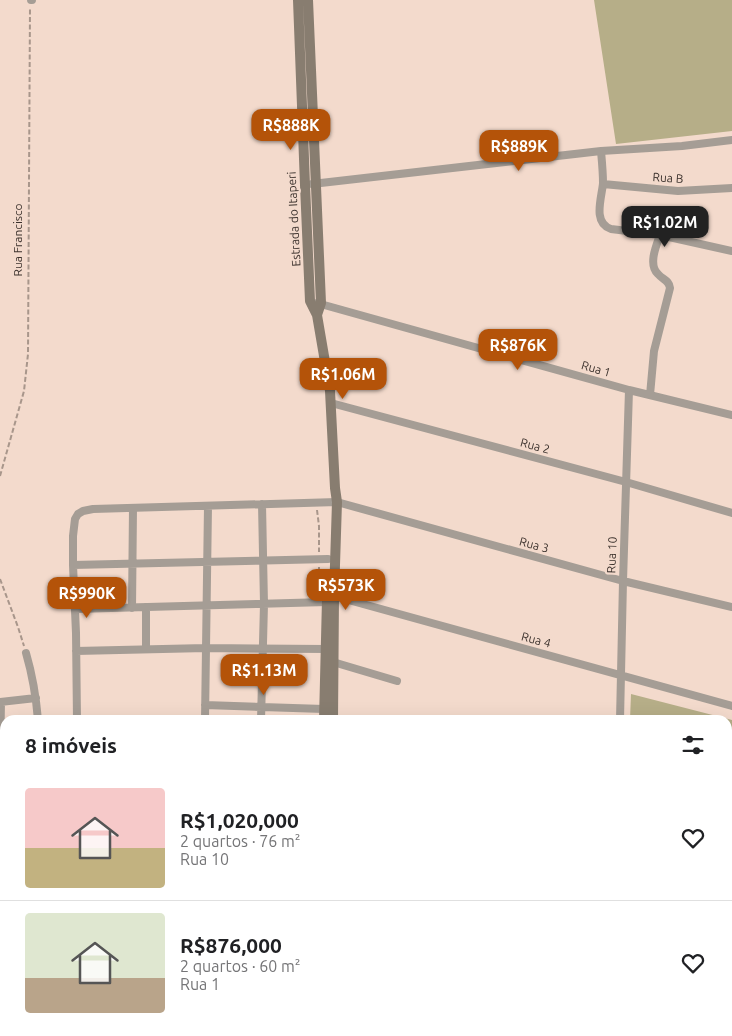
<!DOCTYPE html>
<html lang="pt">
<head>
<meta charset="utf-8">
<style>
	:root { --surface:#fff; --page:#f6f6f6; --text:#202124; --muted:#757577; --line:#e0e0e0; --accent:#b45309 }
	body { margin:0; font-family:Ubuntu,sans-serif; background:var(--page); color:var(--text); height:100vh; display:flex; flex-direction:column; font-size:19px; white-space:nowrap }
	* { box-sizing:border-box; margin:0 }
	p { font-size:16px; color:var(--muted) }
	.icon { flex:none; width:28px; height:28px; fill:none; stroke:currentColor; stroke-width:2; stroke-linecap:round; stroke-linejoin:round }
	.map { position:relative; flex:1; overflow:hidden }
	.sheet { position:absolute; left:0px; top:715px; width:732px; height:321px; display:flex; flex-direction:column; background:var(--surface); border-radius:15px 15px 0 0; box-shadow:0 5px 20px #0002 }
	.sheet>* { flex:none }
	.price { position:absolute; translate:-50% -42px; padding:0 11px; border-radius:10px; background:var(--accent); color:#fff; font-size:16px; line-height:32px; filter:drop-shadow(0 1px 2px #0008) }
	.price::after { content:''; position:absolute; left:50%; top:30px; width:15px; height:11px; margin-left:-8px; background:inherit; clip-path:polygon(0 0,100% 0,50% 100%) }
	.price.current { background:#222; color:#fff }
	ul { padding:0; list-style:none }
	li { display:flex; align-items:center; gap:15px; height:125px; padding:0 25px }
	li+li { border-top:1px solid var(--line) }
	li span { display:grid; place-items:center; flex:none; width:140px; height:100px; border-radius:5px; color:#555 }
	li>.icon { margin-inline-start:auto }
	span .icon { width:60px; height:60px; fill:#fffc; stroke-width:1 }
	li b { font-size:21px }
	h2 { display:flex; justify-content:space-between; align-items:center; height:60px; padding:0 25px; font-size:21px }
	.map>svg:first-child { display:block }
</style>
</head>
<body>
<div class="map">
<svg width="732" height="1036" viewBox="0 0 732 1036">
	<rect width="100%" height="100%" fill="#f3dacc"/>
	<!-- green -->
	<path fill="#b6ae88" d="M594,0H732V131L616,144Z
		M631,694L732,720V896L728,899V720H630Z"/>
	<g fill="none" stroke-linecap="round" stroke-linejoin="round">
		<!-- stream -->
		<path stroke="#e5a2b3" stroke-width="2.5" d="M728,864L732,858
			M0,1003L5,1001"/>
		<!-- path -->
		<path stroke="#a8968b" stroke-width="2" stroke-dasharray="5 2.5" stroke-linecap="butt" d="M0,476L24,391L28,354L30,7
			M317,510L319,526V552
			M319,567V595
			M0,579L18,627L24,646"/>
		<!-- street -->
		<path stroke="#a59d95" stroke-width="8" d="M31,0H32
			M601,151C602,162 603,172 603,183C602,197 592,223 611,229L660,235L732,251
			M312,184L601,151L682,146L732,140
			M603,184L678,191L732,188
			M317,303L629,390L732,415
			M650,395L654,351L670,288C669,280 663,280 658,274C648,265 656,246 660,235
			M331,403L626,482L732,513
			M73,565L328,559
			M334,596L732,706
			M132,608L133,508
			M75,609L327,602
			M146,649V607
			M76,651L206,648L326,649
			M26,653C33,677 36,696 38,720
			M333,662L397,681
			M0,702L36,698
			M205,705L324,709
			M77,720L76,633L73,565V536L75,519L78,514L83,511L93,509L337,502L623,581L732,607
			M205,720L208,506
			M261,720L264,604L262,504
			M620,720L623,581L629,390
			M0,758L1,702
			M0,777H5
			M0,840L5,839
			M728,911L732,907
			M0,914H5
			M728,964L732,966
			M629,1031L646,1036
			M83,1036L84,1031
			M610,1036V1031"/>
		<!-- secondary -->
		<path stroke="#887d70" stroke-width="10" d="M298,0L305,185L310,301L317,315L330,391L335,488L337,502L334,596L333,720
			M308,0L321,303L317,315
			M324,720L327,599
			M308,1036V1031
			M322,1036L323,1031"/>
	</g>
	<g text-anchor="middle" stroke-width="4.5" stroke-linejoin="round" paint-order="stroke">
		<!-- street labels -->
		<g font-size="12" fill="#3c322d" stroke="#f3dacc">
			<text transform="translate(668 178) rotate(4)" y="4">Rua B</text>
			<text transform="translate(294 219) rotate(-93)" y="4">Estrada do Itaperi</text>
			<text transform="translate(18 240) rotate(-90)" y="4">Rua Francisco</text>
			<text transform="translate(596 369) rotate(16)" y="4">Rua 1</text>
			<text transform="translate(535 446) rotate(15)" y="4">Rua 2</text>
			<text transform="translate(534 545) rotate(15)" y="4">Rua 3</text>
			<text transform="translate(612 555) rotate(-88)" y="4">Rua 10</text>
			<text transform="translate(536 640) rotate(15)" y="4">Rua 4</text>
		</g>
	</g>
</svg>
<b class="price" style="left:291px;top:151px">R$888K</b>
<b class="price" style="left:519px;top:172px">R$889K</b>
<b class="price current" style="left:665px;top:248px">R$1.02M</b>
<b class="price" style="left:518px;top:371px">R$876K</b>
<b class="price" style="left:343px;top:400px">R$1.06M</b>
<b class="price" style="left:346px;top:611px">R$573K</b>
<b class="price" style="left:87px;top:619px">R$990K</b>
<b class="price" style="left:264px;top:696px">R$1.13M</b>
<section class="sheet">
<h2>8 imóveis<svg class="icon" aria-label="filters" viewBox="0 0 24 24"><path d="M4 7h16M4 17h16"/><circle cx="9" cy="7" r="2"/><circle cx="15" cy="17" r="2"/></svg></h2>
<ul>
<li><span style="background:linear-gradient(#f6c9c9 60%,#c2b280 0)"><svg class="icon" aria-label="home" viewBox="0 0 24 24"><path d="M3 11l9-7 9 7M6 9v11h12V9"/></svg></span><div><b>R$1,020,000</b><p>2 quartos · 76 m²</p><p>Rua 10</p></div><svg class="icon" aria-label="heart" viewBox="0 0 24 24"><path d="M12 20l-8-8c-3-5 5-10 8-4 3-6 11-1 8 4z"/></svg></li>
<li><span style="background:linear-gradient(#dfe7d0 65%,#b9a48a 0)"><svg class="icon" aria-label="home" viewBox="0 0 24 24"><path d="M3 11l9-7 9 7M6 9v11h12V9"/></svg></span><div><b>R$876,000</b><p>2 quartos · 60 m²</p><p>Rua 1</p></div><svg class="icon" aria-label="heart" viewBox="0 0 24 24"><path d="M12 20l-8-8c-3-5 5-10 8-4 3-6 11-1 8 4z"/></svg></li>
</ul>
</section>
</div>
</body>
</html>
